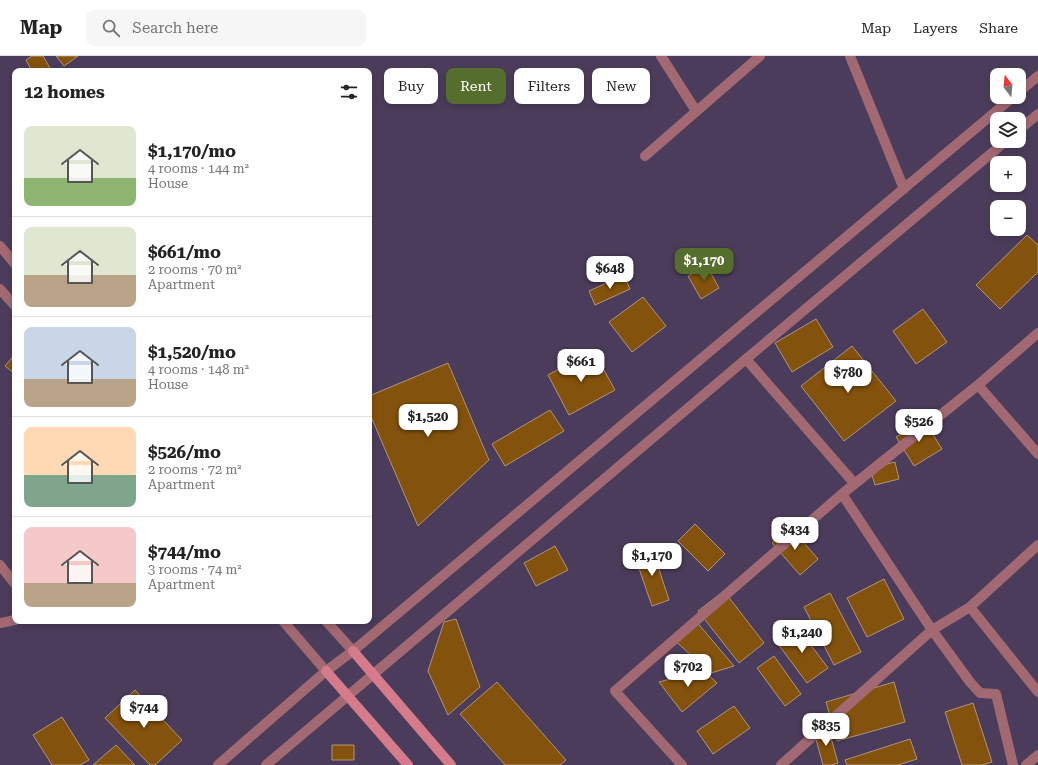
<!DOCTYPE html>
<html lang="en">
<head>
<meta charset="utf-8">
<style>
	:root { --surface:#fff; --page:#f6f6f6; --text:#222; --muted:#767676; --line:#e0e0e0; --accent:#566e2d }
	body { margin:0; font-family:"Roboto Serif",serif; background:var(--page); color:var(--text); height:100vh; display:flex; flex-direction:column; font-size:15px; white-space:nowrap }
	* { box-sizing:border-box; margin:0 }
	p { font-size:13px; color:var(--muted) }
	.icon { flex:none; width:22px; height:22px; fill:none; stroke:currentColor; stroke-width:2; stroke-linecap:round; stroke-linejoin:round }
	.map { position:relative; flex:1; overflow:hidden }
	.sheet { position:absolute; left:12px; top:12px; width:360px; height:556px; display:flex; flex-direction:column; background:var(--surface); border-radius:8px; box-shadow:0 2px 6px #0003 }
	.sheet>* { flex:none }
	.top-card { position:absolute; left:384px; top:12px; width:380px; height:36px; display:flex; gap:8px }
	.needle { width:26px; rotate:344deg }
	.tools { position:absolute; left:990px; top:12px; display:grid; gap:8px }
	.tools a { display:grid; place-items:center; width:36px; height:36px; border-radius:8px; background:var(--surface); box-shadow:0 2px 6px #0003; font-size:20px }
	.price { position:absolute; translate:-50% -34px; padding:0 9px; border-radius:8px; background:#fff; color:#222; font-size:13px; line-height:26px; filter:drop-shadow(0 1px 2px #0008) }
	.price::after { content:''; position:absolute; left:50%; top:24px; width:12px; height:9px; margin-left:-6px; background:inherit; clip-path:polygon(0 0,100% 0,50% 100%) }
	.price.on { background:var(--accent); color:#fff }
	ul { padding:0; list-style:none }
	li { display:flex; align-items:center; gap:12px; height:100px; padding:0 12px }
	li+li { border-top:1px solid var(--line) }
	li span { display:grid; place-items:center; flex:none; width:112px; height:80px; border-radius:8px; color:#555 }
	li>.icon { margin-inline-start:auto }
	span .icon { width:48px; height:48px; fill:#fffc; stroke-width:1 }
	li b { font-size:17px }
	h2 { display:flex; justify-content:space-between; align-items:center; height:48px; padding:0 12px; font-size:17px }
	.pill { padding:0 14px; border-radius:8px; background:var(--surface); box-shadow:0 2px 6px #0003; font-size:14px; line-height:36px }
	.pill.on { background:var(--accent); color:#fff }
	header { display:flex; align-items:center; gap:24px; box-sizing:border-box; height:56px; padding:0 20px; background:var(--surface); border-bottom:1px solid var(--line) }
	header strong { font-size:19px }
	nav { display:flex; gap:22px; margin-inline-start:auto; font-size:14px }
	.search { width:280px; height:36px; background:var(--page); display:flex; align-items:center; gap:10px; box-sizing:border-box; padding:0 14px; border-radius:8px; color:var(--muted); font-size:15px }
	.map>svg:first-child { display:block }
</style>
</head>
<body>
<header>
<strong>Map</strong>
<div class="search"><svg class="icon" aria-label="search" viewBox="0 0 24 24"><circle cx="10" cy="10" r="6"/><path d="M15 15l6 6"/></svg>Search here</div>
<nav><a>Map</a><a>Layers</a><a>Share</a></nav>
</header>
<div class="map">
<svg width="1038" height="709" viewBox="0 0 1038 709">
	<rect width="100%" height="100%" fill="#4c3c5b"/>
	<!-- building -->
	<path fill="#83520c" stroke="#b19577" d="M32,0H43L51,14L50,15H32L26,4Z
		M56,0H78L64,10Z
		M1027,179L1038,189V216L1000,253L976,229Z
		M707,210L719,232L701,243L688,220Z
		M624,219L630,233L595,249L589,235Z
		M643,241L666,270L632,296L609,266Z
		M923,253L947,286L916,308L893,275Z
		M816,263L833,291L792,316L775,287Z
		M852,290L896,345L844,385L801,330Z
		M593,294L615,334L569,359L548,319Z
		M15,298V318L5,310Z
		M448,307L489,404L418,470L369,356V340Z
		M550,354L564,375L505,410L492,388Z
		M924,364L942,393L914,410L896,381Z
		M895,406L899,423L875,429L870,412Z
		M695,468L725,498L708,515L678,485Z
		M790,471L818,503L800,519L772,487Z
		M555,490L568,514L536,530L524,507Z
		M652,492L669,544L652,550L634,498Z
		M884,523L904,563L867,581L847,542Z
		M724,535L764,587L739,607L698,555Z
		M830,537L861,596L834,609L804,551Z
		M456,563L480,631L448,659L428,615L444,566Z
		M695,564L734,610L711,617L673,583Z
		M796,569L828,612L807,627L775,584Z
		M774,600L801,638L785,650L757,612Z
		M703,614L717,627L682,656L659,626Z
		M497,626L566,704L560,709H505L460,658Z
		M894,626L905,666L837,685L826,646Z
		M135,634L182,684L155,709H150L105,662Z
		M973,647L992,706L982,709H962L945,656Z
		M734,650L750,672L713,698L697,675Z
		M62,661L89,704L80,709H52L33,679Z
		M828,671L838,707L832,709H823L814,676Z
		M910,683L917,703L898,709H847L845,704Z
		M116,689L135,709H93Z
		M332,689H354V704H332Z"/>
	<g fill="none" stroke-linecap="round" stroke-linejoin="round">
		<!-- street -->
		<path stroke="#a36973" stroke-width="10" d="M661,0L696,55
			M850,0L904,133
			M1019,36L1038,20
			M1019,74L1038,58
			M645,100L760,0
			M0,190L15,208
			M0,233L15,250
			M746,303L854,427
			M978,329L1038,398
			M842,438L932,574L970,626L980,637L996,638L1013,709
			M0,509L15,528
			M970,551L1038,489
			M283,565L326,615
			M326,565L353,595
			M0,567L15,564
			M218,709L326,615L353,595L1013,41
			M266,709L746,303L1006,85
			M682,709L615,635L842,438L978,329L1038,277
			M781,709L932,574L970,551L1038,636
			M1026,709L1038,699"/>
		<!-- secondary -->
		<path stroke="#d67b8c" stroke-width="10" d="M353,595L451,709
			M326,615L408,709"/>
	</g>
</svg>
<div class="tools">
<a><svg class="needle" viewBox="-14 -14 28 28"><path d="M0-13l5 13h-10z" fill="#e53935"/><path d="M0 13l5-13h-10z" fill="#767676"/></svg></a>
<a><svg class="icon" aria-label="layers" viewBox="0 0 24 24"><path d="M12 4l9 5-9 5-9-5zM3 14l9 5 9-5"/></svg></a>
<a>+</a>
<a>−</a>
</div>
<b class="price on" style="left:704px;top:226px">$1,170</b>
<b class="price" style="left:610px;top:234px">$648</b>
<b class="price" style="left:581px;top:327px">$661</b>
<b class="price" style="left:848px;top:338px">$780</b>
<b class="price" style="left:428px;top:382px">$1,520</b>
<b class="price" style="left:919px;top:387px">$526</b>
<b class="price" style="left:795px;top:495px">$434</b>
<b class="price" style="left:652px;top:521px">$1,170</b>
<b class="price" style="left:802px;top:598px">$1,240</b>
<b class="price" style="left:688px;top:632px">$702</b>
<b class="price" style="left:144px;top:673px">$744</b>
<b class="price" style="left:826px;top:691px">$835</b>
<div class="top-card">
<a class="pill">Buy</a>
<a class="pill on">Rent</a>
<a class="pill">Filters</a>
<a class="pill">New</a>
</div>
<section class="sheet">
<h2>12 homes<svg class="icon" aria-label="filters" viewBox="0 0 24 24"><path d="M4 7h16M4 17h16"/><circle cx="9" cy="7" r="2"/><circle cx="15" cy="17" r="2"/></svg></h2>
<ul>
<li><span style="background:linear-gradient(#dfe7d0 65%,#8fb573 0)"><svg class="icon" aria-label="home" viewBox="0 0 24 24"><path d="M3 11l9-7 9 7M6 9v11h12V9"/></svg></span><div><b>$1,170/mo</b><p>4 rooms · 144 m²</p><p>House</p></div></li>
<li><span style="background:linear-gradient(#dfe7d0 60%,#b9a48a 0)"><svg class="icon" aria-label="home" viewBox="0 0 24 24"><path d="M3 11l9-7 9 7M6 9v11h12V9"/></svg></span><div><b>$661/mo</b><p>2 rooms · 70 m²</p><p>Apartment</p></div></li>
<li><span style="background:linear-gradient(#c9d6e8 65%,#b9a48a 0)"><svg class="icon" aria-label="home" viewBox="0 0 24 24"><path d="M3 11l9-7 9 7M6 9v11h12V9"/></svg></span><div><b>$1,520/mo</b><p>4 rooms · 148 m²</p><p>House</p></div></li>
<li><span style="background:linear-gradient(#ffd9b3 60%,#7fa58c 0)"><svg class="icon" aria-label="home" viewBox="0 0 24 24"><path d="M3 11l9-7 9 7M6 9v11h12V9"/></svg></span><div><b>$526/mo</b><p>2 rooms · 72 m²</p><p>Apartment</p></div></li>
<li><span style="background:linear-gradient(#f6c9c9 70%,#b9a48a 0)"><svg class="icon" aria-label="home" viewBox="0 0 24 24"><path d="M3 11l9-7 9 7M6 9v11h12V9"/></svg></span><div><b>$744/mo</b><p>3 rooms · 74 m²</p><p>Apartment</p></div></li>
</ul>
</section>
</div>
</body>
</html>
